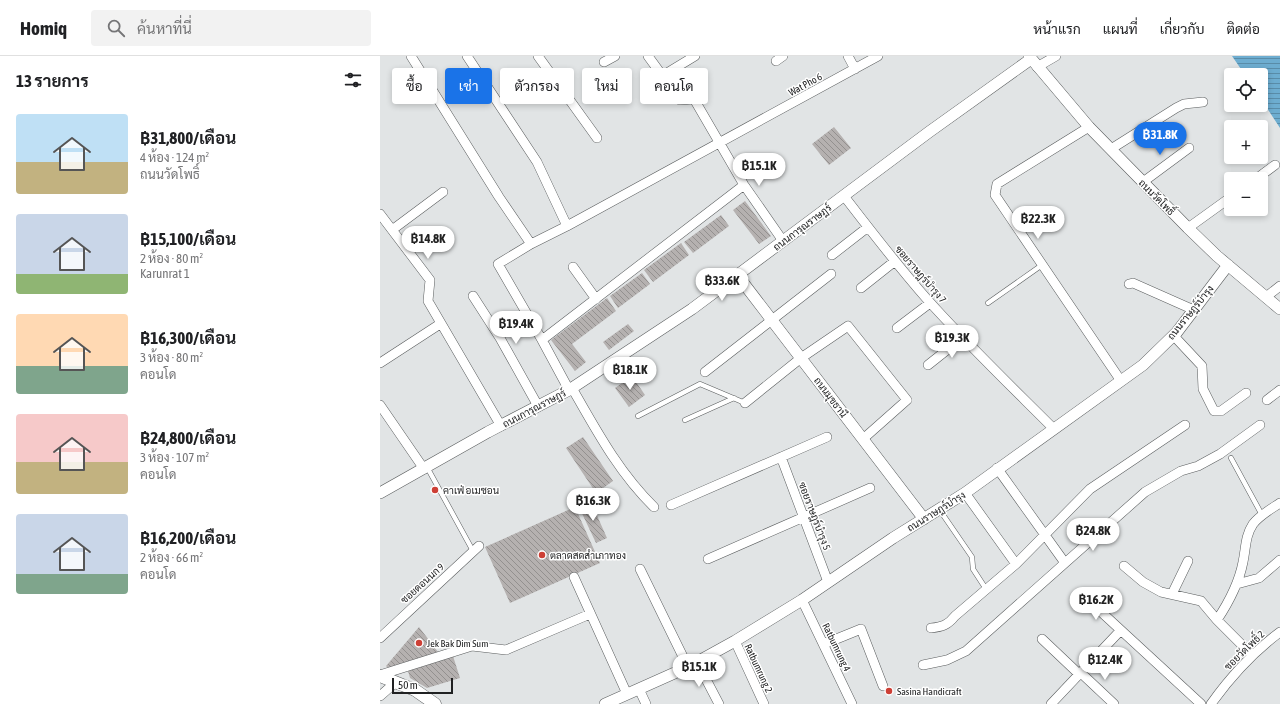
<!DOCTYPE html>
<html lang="th">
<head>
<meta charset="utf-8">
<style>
	:root { --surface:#fff; --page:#f2f2f2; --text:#202124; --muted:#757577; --line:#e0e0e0; --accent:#1a73e8 }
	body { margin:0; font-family:"Asap Condensed",Sarabun,sans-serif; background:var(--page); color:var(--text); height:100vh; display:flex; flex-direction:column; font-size:15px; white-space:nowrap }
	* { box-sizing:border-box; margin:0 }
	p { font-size:13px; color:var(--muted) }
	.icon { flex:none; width:22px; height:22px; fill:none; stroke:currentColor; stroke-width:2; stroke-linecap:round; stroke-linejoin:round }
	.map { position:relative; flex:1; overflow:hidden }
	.side { display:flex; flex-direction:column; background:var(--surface); width:380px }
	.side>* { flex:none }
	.banner { position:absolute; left:12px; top:12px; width:380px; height:36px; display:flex; gap:8px }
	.buttons { position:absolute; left:844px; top:12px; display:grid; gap:8px }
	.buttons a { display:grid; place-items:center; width:44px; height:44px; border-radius:4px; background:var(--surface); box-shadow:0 2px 6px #0003; font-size:20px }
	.scale { position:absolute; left:12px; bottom:10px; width:61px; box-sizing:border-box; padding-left:4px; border:2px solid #202122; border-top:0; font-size:11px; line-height:14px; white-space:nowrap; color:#202122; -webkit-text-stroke:3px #fff; paint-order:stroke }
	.price { position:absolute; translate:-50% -34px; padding:0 9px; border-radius:14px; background:#fff; color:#222; font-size:13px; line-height:26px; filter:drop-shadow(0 1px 2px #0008) }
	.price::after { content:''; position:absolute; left:50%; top:24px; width:12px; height:9px; margin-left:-6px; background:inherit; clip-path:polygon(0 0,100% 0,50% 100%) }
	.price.selected { background:var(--accent); color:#fff }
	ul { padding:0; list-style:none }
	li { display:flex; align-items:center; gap:12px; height:100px; padding:0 16px }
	li span { display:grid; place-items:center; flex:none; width:112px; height:80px; border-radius:4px; color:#555 }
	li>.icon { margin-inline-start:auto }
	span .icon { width:48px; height:48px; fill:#fffc; stroke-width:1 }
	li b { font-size:17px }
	h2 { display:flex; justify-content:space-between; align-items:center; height:48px; padding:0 16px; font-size:17px }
	.tag { padding:0 14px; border-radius:4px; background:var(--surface); box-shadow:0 2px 6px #0003; font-size:14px; line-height:36px }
	.tag.selected { background:var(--accent); color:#fff }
	header { display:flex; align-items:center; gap:24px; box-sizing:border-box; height:56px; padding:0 20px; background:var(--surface); border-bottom:1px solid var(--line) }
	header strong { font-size:19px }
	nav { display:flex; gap:22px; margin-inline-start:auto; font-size:14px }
	.search { width:280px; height:36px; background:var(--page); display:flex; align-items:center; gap:10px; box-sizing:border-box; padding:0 14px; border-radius:4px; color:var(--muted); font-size:15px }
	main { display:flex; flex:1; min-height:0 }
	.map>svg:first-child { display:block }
</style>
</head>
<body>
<header>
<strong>Homiq</strong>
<div class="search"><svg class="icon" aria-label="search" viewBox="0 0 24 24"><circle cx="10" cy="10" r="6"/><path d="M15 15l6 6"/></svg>ค้นหาที่นี่</div>
<nav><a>หน้าแรก</a><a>แผนที่</a><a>เกี่ยวกับ</a><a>ติดต่อ</a></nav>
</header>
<main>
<section class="side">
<h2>13 รายการ<svg class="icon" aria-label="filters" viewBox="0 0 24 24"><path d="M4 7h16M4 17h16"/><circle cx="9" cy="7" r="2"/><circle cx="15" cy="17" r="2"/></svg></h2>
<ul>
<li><span style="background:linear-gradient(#bfe0f5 60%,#c2b280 0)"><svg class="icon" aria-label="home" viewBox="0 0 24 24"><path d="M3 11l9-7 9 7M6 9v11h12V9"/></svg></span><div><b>฿31,800/เดือน</b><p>4 ห้อง · 124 m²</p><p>ถนนวัดโพธิ์</p></div></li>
<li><span style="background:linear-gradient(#c9d6e8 75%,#8fb573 0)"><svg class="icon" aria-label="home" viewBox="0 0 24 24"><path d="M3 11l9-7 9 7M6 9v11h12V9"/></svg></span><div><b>฿15,100/เดือน</b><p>2 ห้อง · 80 m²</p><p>Karunrat 1</p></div></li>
<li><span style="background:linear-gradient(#ffd9b3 65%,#7fa58c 0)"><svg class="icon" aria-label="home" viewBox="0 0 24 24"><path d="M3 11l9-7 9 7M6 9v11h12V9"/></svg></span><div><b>฿16,300/เดือน</b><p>3 ห้อง · 80 m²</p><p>คอนโด</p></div></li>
<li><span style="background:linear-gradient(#f6c9c9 60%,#c2b280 0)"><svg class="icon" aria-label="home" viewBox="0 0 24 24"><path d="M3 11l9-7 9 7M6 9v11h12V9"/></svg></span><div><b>฿24,800/เดือน</b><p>3 ห้อง · 107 m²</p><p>คอนโด</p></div></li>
<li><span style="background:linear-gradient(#c9d6e8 75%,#7fa58c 0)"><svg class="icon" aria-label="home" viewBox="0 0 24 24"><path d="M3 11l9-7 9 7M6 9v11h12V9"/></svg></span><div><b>฿16,200/เดือน</b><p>2 ห้อง · 66 m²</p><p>คอนโด</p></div></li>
</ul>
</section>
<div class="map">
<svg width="900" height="648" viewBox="0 0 900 648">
	<defs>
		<pattern id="water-rules" width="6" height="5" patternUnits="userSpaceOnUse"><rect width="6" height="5" fill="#6dadd0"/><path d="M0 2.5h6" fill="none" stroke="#598ca8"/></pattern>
		<pattern id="building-back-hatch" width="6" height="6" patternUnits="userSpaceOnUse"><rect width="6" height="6" fill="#b5b1b0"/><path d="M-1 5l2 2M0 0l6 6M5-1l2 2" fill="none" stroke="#93908f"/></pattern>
	</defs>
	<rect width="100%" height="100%" fill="#e1e4e5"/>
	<!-- water -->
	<path fill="url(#water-rules)" d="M852,0H900V72L881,43V19H865Z"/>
	<!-- building -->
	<path fill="url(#building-back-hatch)" d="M454,71L471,92L449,109L432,88Z
		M365,145L391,180L379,188L353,154Z
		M341,159L349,170L313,197L304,186Z
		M301,187L309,199L273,226L264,214Z
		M262,217L270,228L238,252L230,240Z
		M227,242L236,255L192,288L206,306L195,315L171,284Z
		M248,268L254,275L229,294L223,286Z
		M252,320L265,339L249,351L235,332Z
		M203,381L233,425L216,437L186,392Z
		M211,446L227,482L216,487L199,451Z
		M195,451L220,507L130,547L105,491Z
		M39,571L58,596L9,613L6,610Z
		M73,600L80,622L47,632L30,622L28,615Z"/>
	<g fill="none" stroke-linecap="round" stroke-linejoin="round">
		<defs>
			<path id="service" d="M608,247L662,209
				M258,360L320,328L365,347
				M305,364L354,342
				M851,402L882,459
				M47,411L93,495
				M559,453L592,501L593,513L606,533"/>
			<path id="minor" d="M31,0L119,141L151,188
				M87,0L157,106L187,170
				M158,0L217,82
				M268,0L300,44L314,43L364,129L403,185
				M468,0L475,13
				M396,5L403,0
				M224,6L235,0
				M657,11L676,0
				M282,20L315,0
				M709,71L617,128L615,139L741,325
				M731,93L796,52L804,48L823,46
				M876,123L895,109
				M763,126L809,92
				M464,140C491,175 517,209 546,242C587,288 631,330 674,373
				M0,158L50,224L48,245L121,370
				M808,172L851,141
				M12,174L63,136
				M452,199L488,171
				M193,211L216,243
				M749,228L753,227L814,254
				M481,232L515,205
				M93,240L120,282L158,350
				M886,241L900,230
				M517,272L550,247
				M793,279L822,310L823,333L834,355H841L866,337
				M162,284L364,129
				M0,307L60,268
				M548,309L582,282
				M325,316L451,218
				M192,332C216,374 239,417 274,451
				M189,334L162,284L118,208L151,188L187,170L498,0
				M887,344L900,334
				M365,347L421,302L468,270L527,344L483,383
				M0,349L44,413
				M401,401L448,526
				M617,412L685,507
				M585,437L636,508
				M291,449L447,381
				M328,503L490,432
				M744,510L763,526L781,536L821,545L837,564
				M260,513L308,611
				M194,521L247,638
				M857,528L879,522L900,504
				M792,538L808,505
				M706,542L821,648
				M422,544L472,648
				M551,572C562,571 568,569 575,560L636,508L710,433L805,369
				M0,582L99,490
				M662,583L700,619
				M355,585L384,648
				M444,588L481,573L503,630
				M872,599L837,564C849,546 859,527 863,506C866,492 865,480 873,468C880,459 891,453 900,447
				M317,606L339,648
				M543,609L567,604L586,595L765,436L801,415L818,410L840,398L880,369
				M701,617L734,648
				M0,619L92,590L126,594L210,558
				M259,633L266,648
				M0,640L16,626
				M671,648L740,575
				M831,648C851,620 872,597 900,576"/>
			<path id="tertiary" d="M649,0L709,71L808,172L837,200L900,253
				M358,220L544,463
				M0,437L108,376L189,334L312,253L549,76L651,3
				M225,648L308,611L355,585L422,544L513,482L585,437L763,309L797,276L848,209"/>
			<path id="secondary" d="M0,620L35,634L55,648"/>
		</defs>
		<!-- service casing -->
		<use href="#service" stroke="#5a5d5e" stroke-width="5.5"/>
		<!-- minor casing -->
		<use href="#minor" stroke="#5a5d5e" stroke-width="10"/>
		<!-- tertiary casing -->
		<use href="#tertiary" stroke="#5a5d5e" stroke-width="12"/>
		<!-- secondary casing -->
		<use href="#secondary" stroke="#5a5d5e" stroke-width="13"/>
		<!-- service -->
		<use href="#service" stroke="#fff" stroke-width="4.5"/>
		<!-- minor -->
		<use href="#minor" stroke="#fff" stroke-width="9"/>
		<!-- tertiary -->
		<use href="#tertiary" stroke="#fff" stroke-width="11"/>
		<!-- secondary -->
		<use href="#secondary" stroke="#fff" stroke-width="12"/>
	</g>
	<!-- markers -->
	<g fill="#cd3f35" stroke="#fff" stroke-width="1.5">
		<circle cx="55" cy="434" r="4"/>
		<circle cx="162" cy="499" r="4"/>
		<circle cx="39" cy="587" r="4"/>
		<circle cx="509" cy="635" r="4"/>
	</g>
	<g text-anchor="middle" stroke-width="3" stroke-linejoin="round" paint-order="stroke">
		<!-- street labels -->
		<g font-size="10" fill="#202122" stroke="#fff">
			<text transform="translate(425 28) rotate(-29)" y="4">Wat Pho 6</text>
			<text transform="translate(777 141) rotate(45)" y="4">ถนนวัดโพธิ์</text>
			<text transform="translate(422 171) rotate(-37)" y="4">ถนนการุณราษฏร์</text>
			<text transform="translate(541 218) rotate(49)" y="4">ซอยราษฎร์บำรุง 7</text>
			<text transform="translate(810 256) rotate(-51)" y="4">ถนนราษฎร์บำรุง</text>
			<text transform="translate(451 341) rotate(53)" y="4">ถนนมุขธานี</text>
			<text transform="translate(154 352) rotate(-28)" y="4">ถนนการุณราษฏร์</text>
			<text transform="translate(556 455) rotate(-32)" y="4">ถนนราษฎร์บำรุง</text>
			<text transform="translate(435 460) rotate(69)" y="4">ซอยราษฎร์บำรุง 5</text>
			<text transform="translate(42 527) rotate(-42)" y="4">ซอยดอนนก 9</text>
			<text transform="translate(457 591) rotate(64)" y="4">Ratbumrung 4</text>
			<text transform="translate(864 594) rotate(-44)" y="4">ซอยวัดโพธิ์ 2</text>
			<text transform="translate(379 612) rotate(65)" y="4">Ratbumrung 2</text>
		</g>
		<!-- poi labels -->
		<g font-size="10" fill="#202122" stroke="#fff" text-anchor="start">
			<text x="63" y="438">คาเฟ่ อเมซอน</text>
			<text x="170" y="503">ตลาดสดสำเภาทอง</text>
			<text x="47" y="591">Jek Bak Dim Sum</text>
			<text x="517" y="639">Sasina Handicraft</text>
		</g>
	</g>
</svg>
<div class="buttons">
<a><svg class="icon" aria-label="locate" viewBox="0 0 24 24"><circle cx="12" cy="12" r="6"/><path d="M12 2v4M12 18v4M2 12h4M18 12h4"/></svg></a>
<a>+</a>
<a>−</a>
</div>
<div class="scale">50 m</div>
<b class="price selected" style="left:780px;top:100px">฿31.8K</b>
<b class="price" style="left:379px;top:131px">฿15.1K</b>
<b class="price" style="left:658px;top:184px">฿22.3K</b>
<b class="price" style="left:48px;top:204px">฿14.8K</b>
<b class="price" style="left:342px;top:246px">฿33.6K</b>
<b class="price" style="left:136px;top:289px">฿19.4K</b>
<b class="price" style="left:572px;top:303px">฿19.3K</b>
<b class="price" style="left:250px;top:335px">฿18.1K</b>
<b class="price" style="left:213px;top:466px">฿16.3K</b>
<b class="price" style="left:713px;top:496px">฿24.8K</b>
<b class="price" style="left:716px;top:565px">฿16.2K</b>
<b class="price" style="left:725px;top:625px">฿12.4K</b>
<b class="price" style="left:319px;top:632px">฿15.1K</b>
<div class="banner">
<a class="tag">ซื้อ</a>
<a class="tag selected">เช่า</a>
<a class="tag">ตัวกรอง</a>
<a class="tag">ใหม่</a>
<a class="tag">คอนโด</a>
</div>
</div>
</main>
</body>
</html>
